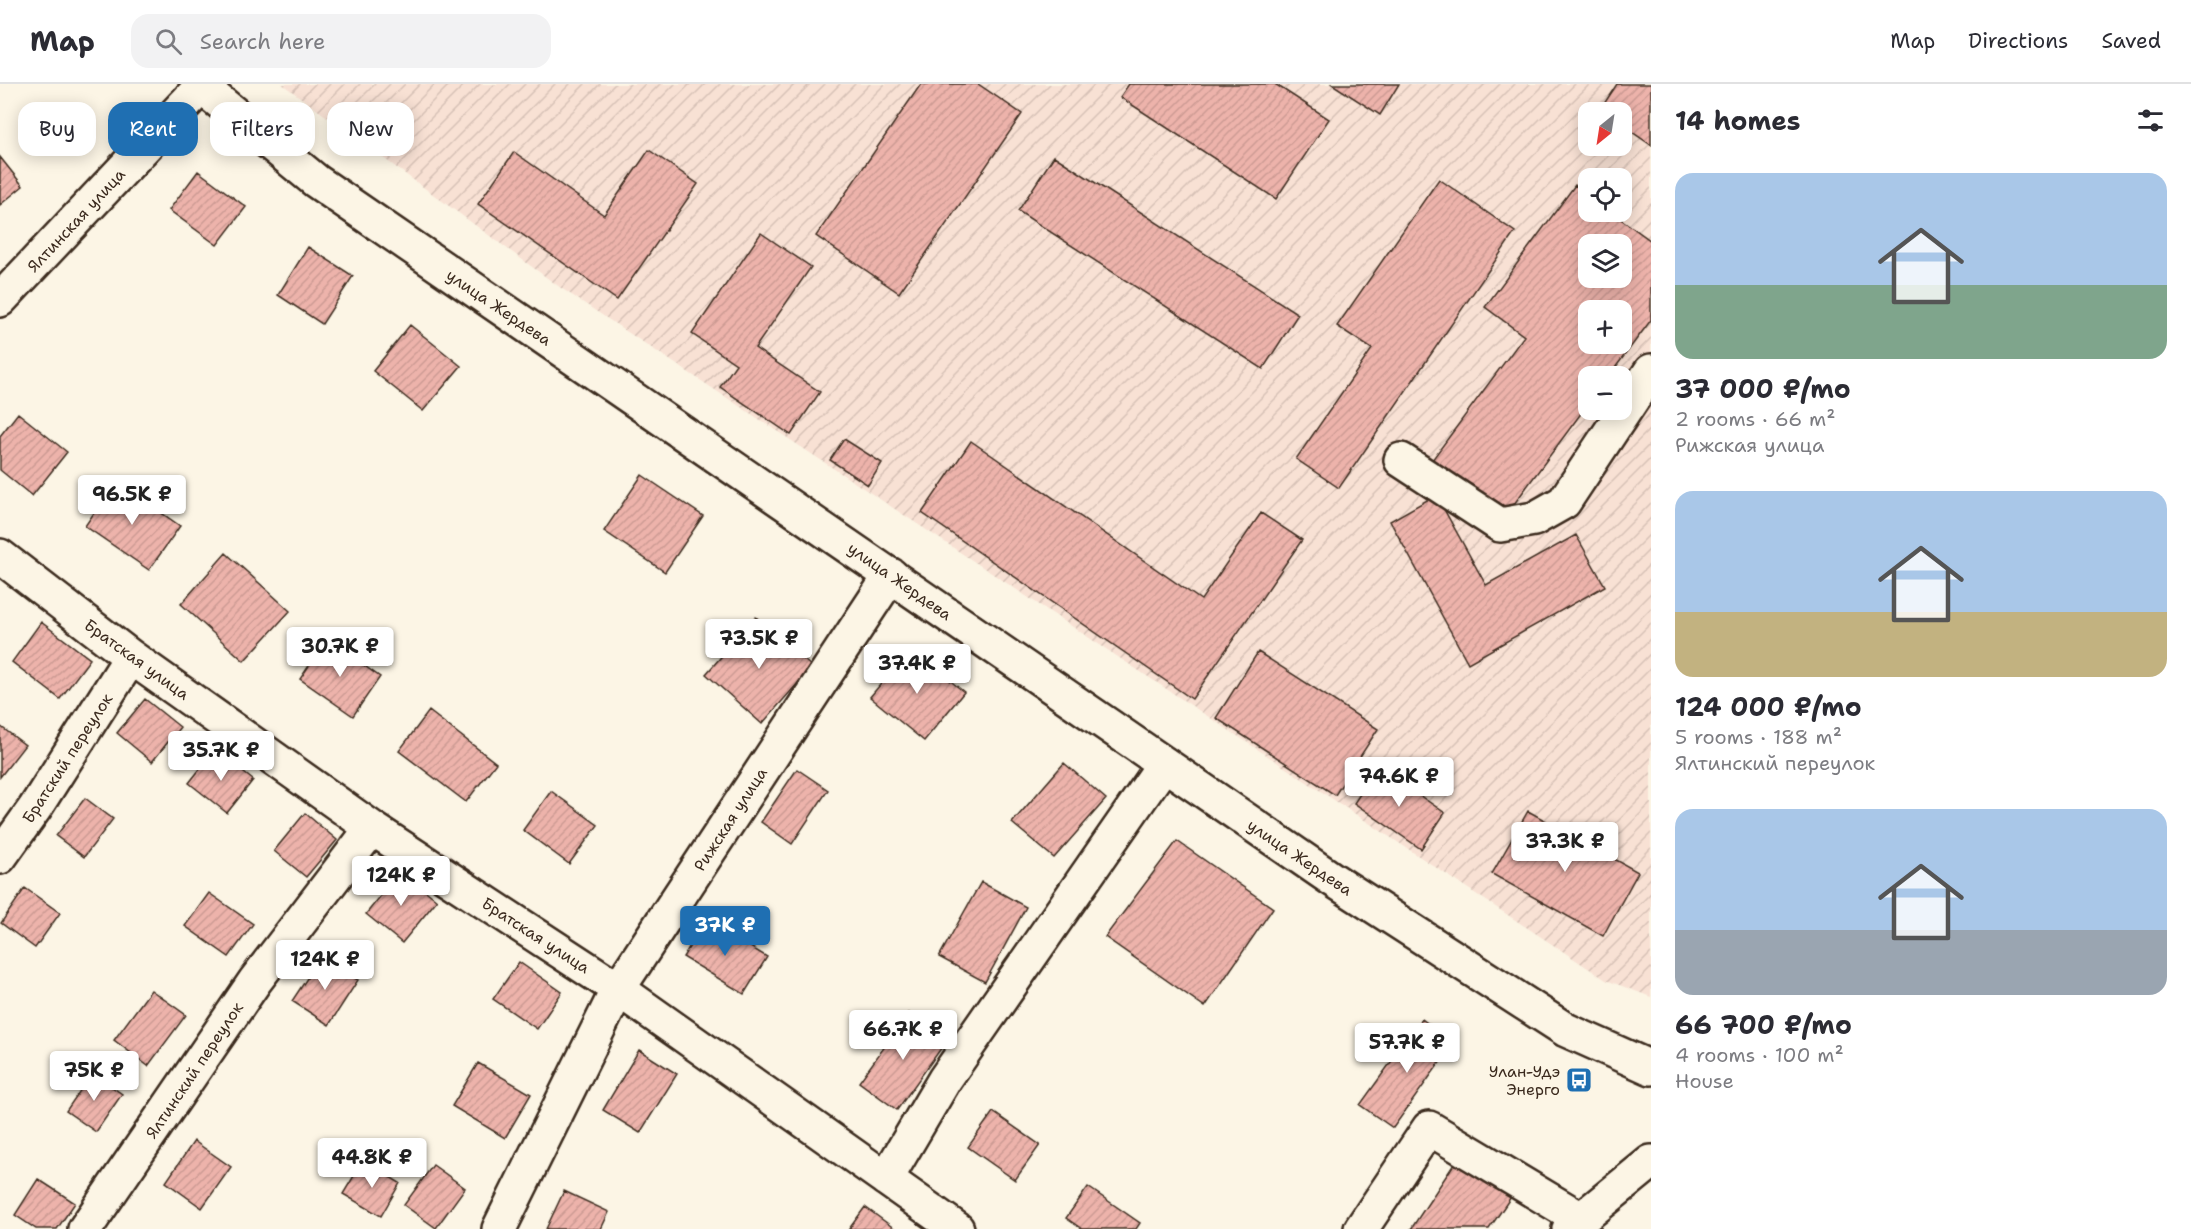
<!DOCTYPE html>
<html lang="en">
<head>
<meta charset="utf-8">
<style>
	:root { --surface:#fff; --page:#f2f2f3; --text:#2b2b33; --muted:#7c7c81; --line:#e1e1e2; --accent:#1f6fb2 }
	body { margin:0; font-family:"Shantell Sans",sans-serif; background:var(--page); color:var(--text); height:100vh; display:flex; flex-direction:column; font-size:22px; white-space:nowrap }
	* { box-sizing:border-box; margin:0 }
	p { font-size:20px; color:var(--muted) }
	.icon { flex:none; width:33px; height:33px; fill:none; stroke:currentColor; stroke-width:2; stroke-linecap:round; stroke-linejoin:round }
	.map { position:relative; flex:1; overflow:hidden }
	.side { display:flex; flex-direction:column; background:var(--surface); width:540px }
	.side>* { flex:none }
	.guide { position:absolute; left:18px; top:18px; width:570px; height:54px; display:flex; gap:12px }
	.needle { width:39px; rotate:210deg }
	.controls { position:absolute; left:1578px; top:18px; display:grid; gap:12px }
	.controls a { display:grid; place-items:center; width:54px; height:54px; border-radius:12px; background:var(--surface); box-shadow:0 3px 15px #0003; font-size:30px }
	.price { position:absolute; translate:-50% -51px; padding:0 14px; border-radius:6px; background:#fff; color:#222; font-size:20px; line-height:39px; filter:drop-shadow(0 2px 3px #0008) }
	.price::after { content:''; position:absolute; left:50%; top:36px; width:18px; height:14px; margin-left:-9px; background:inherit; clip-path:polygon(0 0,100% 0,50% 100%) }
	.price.selected { background:var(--accent); color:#fff }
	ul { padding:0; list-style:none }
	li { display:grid; align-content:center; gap:12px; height:318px; padding:0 24px }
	li span { display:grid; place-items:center; height:186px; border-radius:18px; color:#555 }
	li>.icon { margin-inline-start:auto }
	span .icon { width:108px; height:108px; fill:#fffc; stroke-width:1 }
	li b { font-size:26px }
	h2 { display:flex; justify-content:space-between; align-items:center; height:72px; padding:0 24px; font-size:26px }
	.pill { padding:0 21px; border-radius:18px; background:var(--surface); box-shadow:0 3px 15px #0003; font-size:21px; line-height:54px }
	.pill.selected { background:var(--accent); color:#fff }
	header { display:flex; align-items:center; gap:36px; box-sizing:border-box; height:84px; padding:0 30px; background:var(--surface); border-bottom:2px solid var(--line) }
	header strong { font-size:28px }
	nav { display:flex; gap:33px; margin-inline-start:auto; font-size:21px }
	.search { width:420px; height:54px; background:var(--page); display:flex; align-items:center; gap:15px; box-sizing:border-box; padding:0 21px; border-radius:18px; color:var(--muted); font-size:22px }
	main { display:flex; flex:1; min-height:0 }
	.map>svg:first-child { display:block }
</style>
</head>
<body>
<header>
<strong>Map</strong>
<div class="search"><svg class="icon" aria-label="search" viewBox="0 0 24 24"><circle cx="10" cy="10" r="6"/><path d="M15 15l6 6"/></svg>Search here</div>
<nav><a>Map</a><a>Directions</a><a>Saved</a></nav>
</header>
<main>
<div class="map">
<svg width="1651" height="1145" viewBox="0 0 1651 1145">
	<defs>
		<pattern id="industrial-furrows" width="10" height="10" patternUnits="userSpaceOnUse" patternTransform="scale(1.5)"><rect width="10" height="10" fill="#f8e1d4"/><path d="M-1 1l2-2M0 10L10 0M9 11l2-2" fill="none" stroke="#d6c1b6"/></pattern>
		<pattern id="building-hatch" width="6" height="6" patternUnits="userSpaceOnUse" patternTransform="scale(1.5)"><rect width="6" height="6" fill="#edb3ab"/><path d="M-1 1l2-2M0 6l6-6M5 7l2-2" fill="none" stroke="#cc9a93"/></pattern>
	</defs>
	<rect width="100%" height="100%" fill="#fcf5e5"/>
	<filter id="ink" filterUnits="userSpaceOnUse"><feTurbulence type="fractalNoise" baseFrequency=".0167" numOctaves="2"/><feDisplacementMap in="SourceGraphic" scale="12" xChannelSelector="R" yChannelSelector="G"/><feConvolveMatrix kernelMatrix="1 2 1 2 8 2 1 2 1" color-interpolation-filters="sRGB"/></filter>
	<g filter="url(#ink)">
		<!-- industrial -->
		<path fill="url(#industrial-furrows)" fill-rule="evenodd" d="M282,0H1651V913L1606,896L561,204ZM1588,28H1622V62H1588ZM1588,94H1622V128H1588ZM1588,160H1622V194H1588ZM1588,226H1622V260H1588ZM1588,292H1622V326H1588Z"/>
		<!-- building -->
		<path fill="url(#building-hatch)" stroke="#3b2a1e" stroke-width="1.5" fill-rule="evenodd" d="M921,0H978L1022,30L899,209L816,152Z
			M1129,0H1275L1329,35L1276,115L1120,13Z
			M1332,0H1399L1380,31Z
			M1617,0H1651V61L1622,41V28H1603L1600,26Z
			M649,66L698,100L617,216L478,120L514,68L604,131Z
			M1054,72L1298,230L1263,285L1018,127Z
			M0,73L23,102L0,121Z
			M198,87L246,123L217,161L169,126Z
			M1439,95L1515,148L1339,404L1296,375L1372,265L1337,242Z
			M1575,101L1588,111V128H1611L1651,157V236L1609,292H1588V320L1500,439L1426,384L1524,252L1485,223ZM1588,160H1622V194H1588ZM1588,226H1622V260H1588Z
			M761,149L811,183L755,264L820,308L791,351L720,303L736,280L692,250Z
			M308,163L353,192L322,240L278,211Z
			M410,241L461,282L423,327L373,287Z
			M18,329L67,368L32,412L0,386V352Z
			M844,355L882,379L868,401L830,376Z
			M971,357L1201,516L1261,429L1302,456L1192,615L922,429Z
			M642,391L703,432L665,488L604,447Z
			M116,397L180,442L149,486L85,442Z
			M1436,411L1486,501L1576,451L1605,502L1468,579L1390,437Z
			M226,469L290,527L244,577L181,520Z
			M756,533L812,583L762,640L706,590Z
			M41,538L90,575L60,615L12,578Z
			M327,555L380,593L353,632L300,595Z
			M911,564L964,608L924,657L870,613Z
			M1258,568L1378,645L1335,711L1216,634Z
			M145,615L180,643L152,678L117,649Z
			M429,627L496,679L466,718L399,667Z
			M0,642L25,661L0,693Z
			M215,666L253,696L227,729L189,699Z
			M1064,679L1106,715L1054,774L1012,739Z
			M1378,683L1445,729L1421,765L1354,719Z
			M797,685L828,706L792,760L761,738Z
			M551,707L598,741L569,780L523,746Z
			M85,714L113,735L84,773L56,752Z
			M1528,727L1638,788L1603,852L1492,790Z
			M305,729L337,756L306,793L274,767Z
			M1177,757L1273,824L1205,923L1105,853Z
			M401,787L437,816L402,859L366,830Z
			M981,798L1026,823L985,898L939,873Z
			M25,804L60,829L35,864L1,839Z
			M209,809L253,840L229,873L185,842Z
			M706,836L767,873L744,910L683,873Z
			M321,873L358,896L329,941L292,917Z
			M519,878L562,908L537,945L493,915Z
			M151,906L186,931L148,982L114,956Z
			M909,929L947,956L897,1026L859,998Z
			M1422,935L1454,959L1393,1044L1360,1021Z
			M639,966L677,990L640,1049L603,1026Z
			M478,979L531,1010L505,1054L452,1022Z
			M92,989L122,1010L96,1048L66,1027Z
			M993,1028L1040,1061L1015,1096L968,1063Z
			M194,1057L231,1083L202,1124L166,1098Z
			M1458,1074L1513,1110L1489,1145H1411Z
			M363,1077L400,1099L381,1132L343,1110Z
			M433,1081L465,1104L436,1144L404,1121Z
			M38,1095L75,1119L57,1145H36L15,1131Z
			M1088,1103L1140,1139L1136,1145H1082L1066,1134Z
			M564,1107L609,1128L601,1145H546Z
			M865,1123L895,1145H849Z"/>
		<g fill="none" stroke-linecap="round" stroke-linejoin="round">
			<defs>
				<path id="minor" d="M0,216L201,3
					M1401,376L1500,441L1534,435L1564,418L1651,287
					M0,472L131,573L372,744L618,905L957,1145
					M0,773L35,724L131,573
					M886,1095L945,995L1164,680
					M85,1145L255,897L372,744
					M499,1145L618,905L891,491
					M1361,1145L1429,1044L1581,1135
					M1569,1145L1651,1078"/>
				<path id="major" d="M198,0L316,97L1332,795L1566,946L1651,984"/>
			</defs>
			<!-- minor casing -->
			<use href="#minor" stroke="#3b2a1e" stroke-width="38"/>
			<!-- major casing -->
			<use href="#major" stroke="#3b2a1e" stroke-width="38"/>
			<!-- minor -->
			<use href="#minor" stroke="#fcf5e5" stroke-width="33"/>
			<!-- major -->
			<use href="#major" stroke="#fcf5e5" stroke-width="33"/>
		</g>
	</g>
	<!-- icons -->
	<defs>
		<symbol id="bus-square" viewBox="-11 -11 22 22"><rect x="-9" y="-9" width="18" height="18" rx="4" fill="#1f6fb2" stroke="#fcf5e5"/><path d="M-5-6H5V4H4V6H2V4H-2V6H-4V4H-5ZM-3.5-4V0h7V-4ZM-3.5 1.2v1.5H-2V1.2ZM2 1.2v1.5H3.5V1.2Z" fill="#fff"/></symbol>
	</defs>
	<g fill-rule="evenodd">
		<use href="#bus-square" x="1564" y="981" width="30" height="30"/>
	</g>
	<g text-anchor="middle" stroke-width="4.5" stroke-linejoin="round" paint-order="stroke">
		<!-- street labels -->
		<g font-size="16" fill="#3b2a1e" stroke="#fcf5e5">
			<text transform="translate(76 136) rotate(-47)" y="6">Ялтинская улица</text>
			<text transform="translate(499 223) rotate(34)" y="6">улица Жердева</text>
			<text transform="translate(900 497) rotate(35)" y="6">улица Жердева</text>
			<text transform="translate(137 575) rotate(36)" y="6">Братская улица</text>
			<text transform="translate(67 674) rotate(-57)" y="6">Братский переулок</text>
			<text transform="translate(730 735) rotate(-57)" y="6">Рижская улица</text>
			<text transform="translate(1300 773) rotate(34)" y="6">улица Жердева</text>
			<text transform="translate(536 851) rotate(33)" y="6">Братская улица</text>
			<text transform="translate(194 986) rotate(-56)" y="6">Ялтинский переулок</text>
		</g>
		<!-- poi labels -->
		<g font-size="16" fill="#3b2a1e" stroke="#fcf5e5" text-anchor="end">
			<text x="1560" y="993">Улан-Удэ<tspan x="1560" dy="18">Энерго</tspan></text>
		</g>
	</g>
</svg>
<div class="controls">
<a><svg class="needle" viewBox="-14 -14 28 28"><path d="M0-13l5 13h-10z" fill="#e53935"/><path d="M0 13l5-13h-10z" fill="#7c7c81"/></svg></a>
<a><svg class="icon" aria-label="locate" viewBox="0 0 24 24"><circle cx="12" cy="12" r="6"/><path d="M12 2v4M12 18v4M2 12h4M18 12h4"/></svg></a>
<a><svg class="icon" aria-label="layers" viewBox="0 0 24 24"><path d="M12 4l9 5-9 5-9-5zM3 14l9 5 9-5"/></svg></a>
<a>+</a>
<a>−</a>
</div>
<b class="price" style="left:132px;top:442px">96.5K ₽</b>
<b class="price" style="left:759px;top:586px">73.5K ₽</b>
<b class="price" style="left:340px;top:594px">30.7K ₽</b>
<b class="price" style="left:917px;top:611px">37.4K ₽</b>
<b class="price" style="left:221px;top:698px">35.7K ₽</b>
<b class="price" style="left:1399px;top:724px">74.6K ₽</b>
<b class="price" style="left:1565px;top:789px">37.3K ₽</b>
<b class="price" style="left:401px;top:823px">124K ₽</b>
<b class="price selected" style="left:725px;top:873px">37K ₽</b>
<b class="price" style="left:325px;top:907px">124K ₽</b>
<b class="price" style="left:903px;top:977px">66.7K ₽</b>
<b class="price" style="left:1407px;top:990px">57.7K ₽</b>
<b class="price" style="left:94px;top:1018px">75K ₽</b>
<b class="price" style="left:372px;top:1105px">44.8K ₽</b>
<div class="guide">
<a class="pill">Buy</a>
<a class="pill selected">Rent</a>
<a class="pill">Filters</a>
<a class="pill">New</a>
</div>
</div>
<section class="side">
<h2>14 homes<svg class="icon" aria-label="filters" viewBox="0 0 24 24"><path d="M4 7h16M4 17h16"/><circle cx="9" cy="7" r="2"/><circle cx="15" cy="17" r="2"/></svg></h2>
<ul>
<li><span style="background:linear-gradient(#a9c7e8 60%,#7fa58c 0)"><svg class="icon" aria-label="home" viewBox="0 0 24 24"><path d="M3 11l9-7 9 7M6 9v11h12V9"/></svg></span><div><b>37 000 ₽/mo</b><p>2 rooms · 66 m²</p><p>Рижская улица</p></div></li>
<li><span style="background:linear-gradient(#a9c7e8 65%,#c2b280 0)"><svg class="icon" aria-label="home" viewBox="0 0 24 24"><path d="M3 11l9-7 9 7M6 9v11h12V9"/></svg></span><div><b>124 000 ₽/mo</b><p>5 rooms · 188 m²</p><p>Ялтинский переулок</p></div></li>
<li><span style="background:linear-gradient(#a9c7e8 65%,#9aa5b1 0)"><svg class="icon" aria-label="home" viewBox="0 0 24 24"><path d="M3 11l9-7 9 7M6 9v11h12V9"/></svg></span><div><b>66 700 ₽/mo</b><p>4 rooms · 100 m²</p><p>House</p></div></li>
</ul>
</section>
</main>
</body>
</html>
